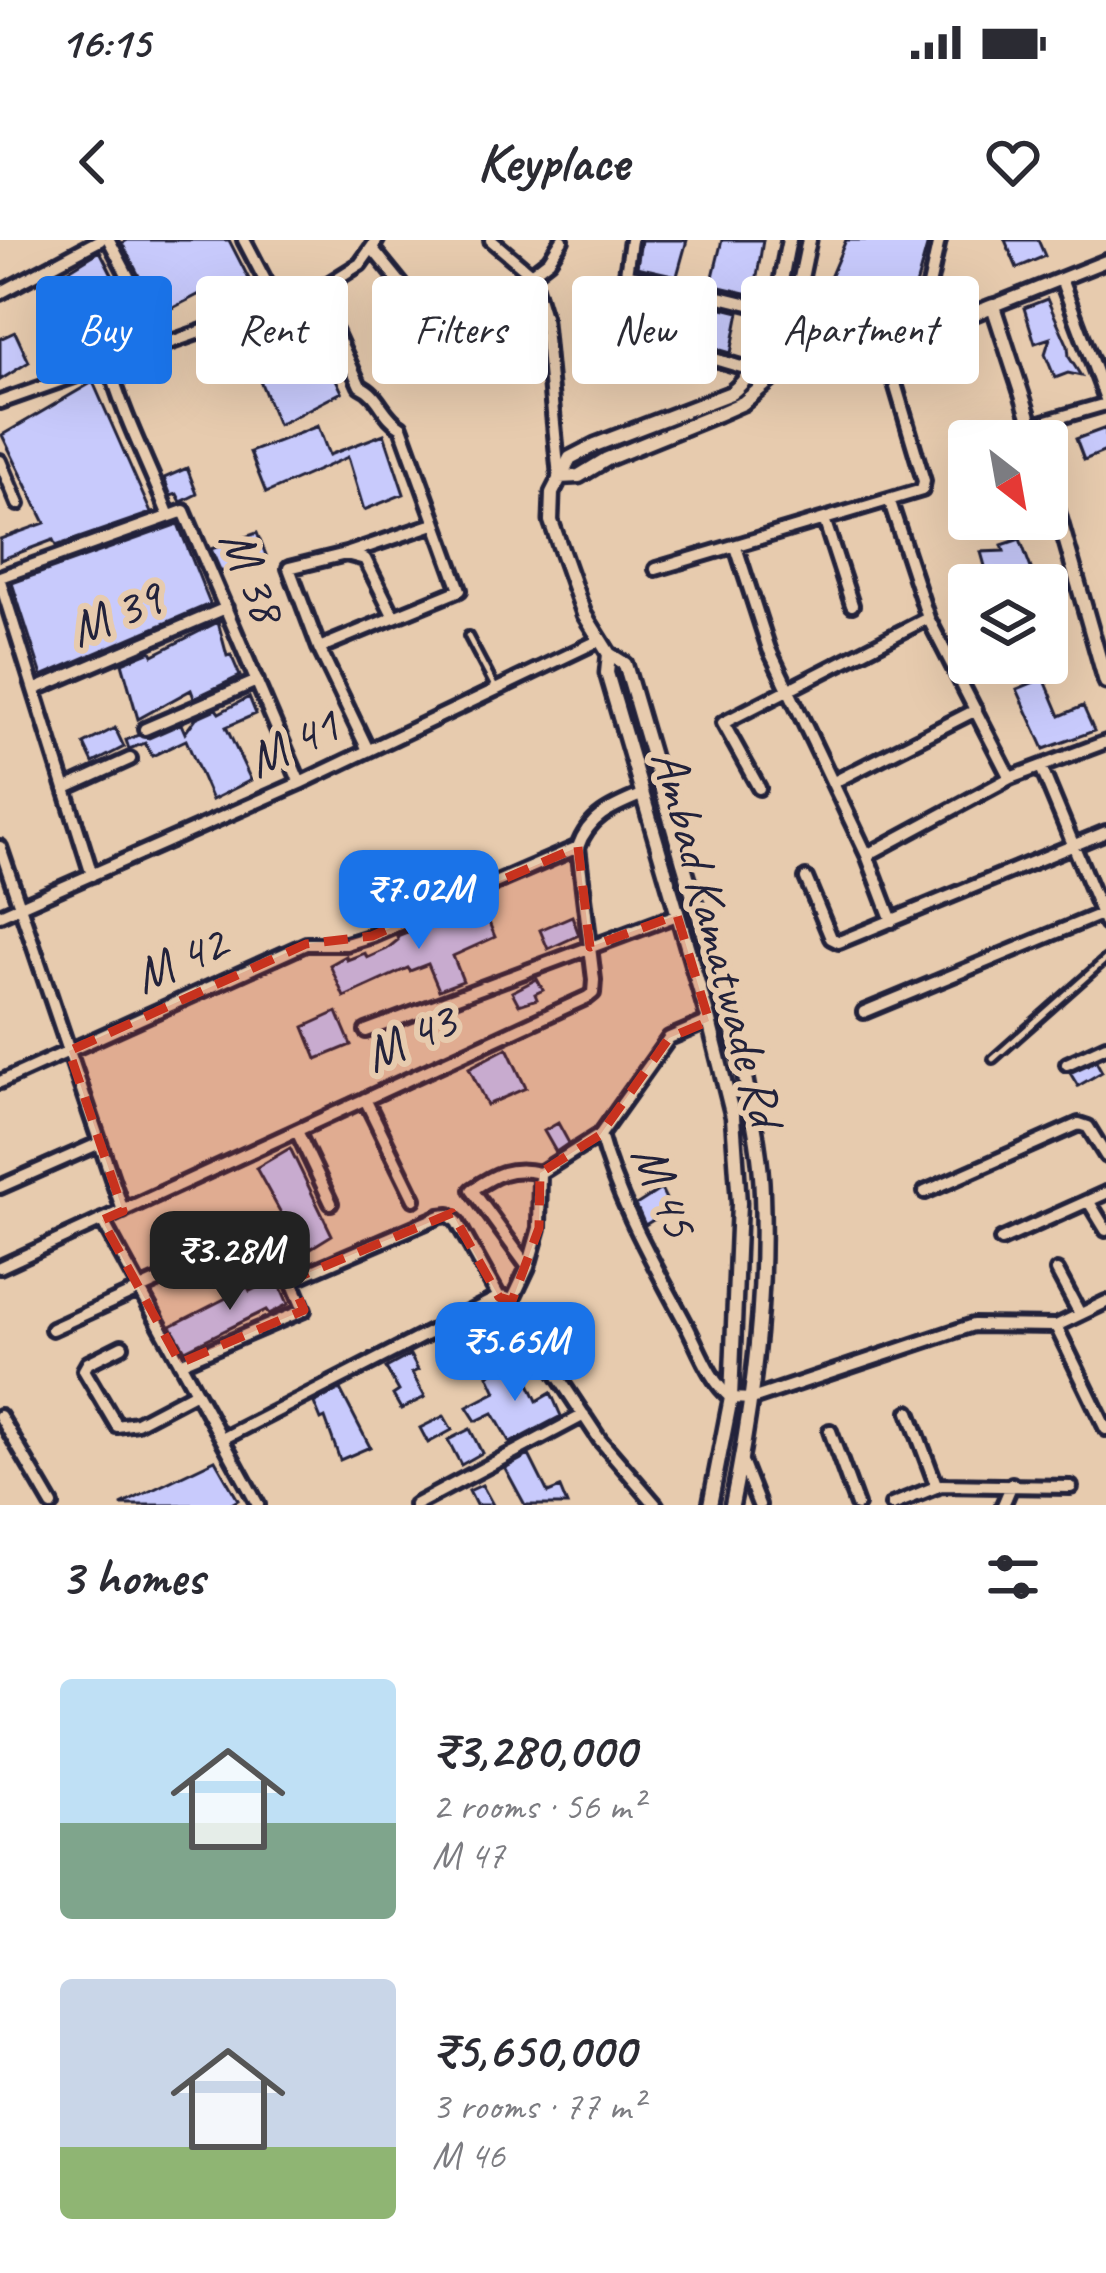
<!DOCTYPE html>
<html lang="en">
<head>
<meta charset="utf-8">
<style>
	:root { --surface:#fff; --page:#f7f7f7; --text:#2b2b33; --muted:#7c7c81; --accent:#1a73e8 }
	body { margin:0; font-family:Caveat,sans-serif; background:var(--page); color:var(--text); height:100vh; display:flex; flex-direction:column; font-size:45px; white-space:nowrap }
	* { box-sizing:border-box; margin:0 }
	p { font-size:39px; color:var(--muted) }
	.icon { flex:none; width:66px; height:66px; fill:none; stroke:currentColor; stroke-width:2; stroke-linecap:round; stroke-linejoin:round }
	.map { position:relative; height:1265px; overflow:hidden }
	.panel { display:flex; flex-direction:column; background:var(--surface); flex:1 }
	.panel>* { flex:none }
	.hud { position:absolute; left:36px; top:36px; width:1035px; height:108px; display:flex; gap:24px }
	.needle { width:78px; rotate:149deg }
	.buttons { position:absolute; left:948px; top:180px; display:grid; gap:24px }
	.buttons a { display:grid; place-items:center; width:120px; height:120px; border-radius:12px; background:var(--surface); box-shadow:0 12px 48px #0002; font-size:60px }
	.price { position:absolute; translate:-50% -102px; padding:0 27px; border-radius:24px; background:var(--accent); color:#fff; font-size:39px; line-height:78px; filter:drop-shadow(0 3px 6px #0008) }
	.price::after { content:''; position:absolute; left:50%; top:72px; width:36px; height:27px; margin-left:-18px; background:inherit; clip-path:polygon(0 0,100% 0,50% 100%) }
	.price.active { background:#222; color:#fff }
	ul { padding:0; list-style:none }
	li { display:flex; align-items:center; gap:36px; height:300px; padding:0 60px }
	li span { display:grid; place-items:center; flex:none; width:336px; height:240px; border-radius:12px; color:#555 }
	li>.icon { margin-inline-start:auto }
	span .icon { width:144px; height:144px; fill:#fffc; stroke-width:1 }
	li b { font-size:51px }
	h2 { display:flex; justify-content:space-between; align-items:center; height:144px; padding:0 60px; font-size:51px }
	.chip { padding:0 42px; border-radius:12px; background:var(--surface); box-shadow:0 12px 48px #0002; font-size:42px; line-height:108px }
	.chip.active { background:var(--accent); color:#fff }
	.status { display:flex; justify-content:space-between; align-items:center; height:84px; padding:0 60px; background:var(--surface); direction:ltr }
	.status svg { height:33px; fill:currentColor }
	header { display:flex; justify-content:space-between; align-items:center; height:156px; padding:0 60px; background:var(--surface); font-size:54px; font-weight:800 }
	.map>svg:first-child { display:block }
</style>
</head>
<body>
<div class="status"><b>16:15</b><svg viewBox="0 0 49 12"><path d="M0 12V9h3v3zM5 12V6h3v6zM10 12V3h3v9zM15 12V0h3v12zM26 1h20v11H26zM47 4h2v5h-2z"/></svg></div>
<header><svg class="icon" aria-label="back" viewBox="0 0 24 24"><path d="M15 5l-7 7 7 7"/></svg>Keyplace<svg class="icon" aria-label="heart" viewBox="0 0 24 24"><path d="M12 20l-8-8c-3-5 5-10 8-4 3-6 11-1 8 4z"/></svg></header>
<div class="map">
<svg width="1106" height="1265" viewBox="0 0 1106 1265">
	<rect width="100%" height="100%" fill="#e7cbae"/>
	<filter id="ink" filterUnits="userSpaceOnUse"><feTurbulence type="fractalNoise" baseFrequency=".00833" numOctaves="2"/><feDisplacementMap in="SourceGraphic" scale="24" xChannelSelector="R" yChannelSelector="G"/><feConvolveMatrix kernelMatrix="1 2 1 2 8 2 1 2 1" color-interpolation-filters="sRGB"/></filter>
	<g filter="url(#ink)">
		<!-- building -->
		<path fill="#c8cafc" stroke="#22223b" stroke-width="3" d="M128,0H229L250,41L227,54L221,43L159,75L122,3Z
			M641,0H687L677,36L637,27Z
			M722,0H763L754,55L711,45Z
			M846,0H926L928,3L907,78L899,76L898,81L875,77L866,87L857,85L856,91L844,88L834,101L816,93L829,40Z
			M1005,0H1038L1045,16L1017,28Z
			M100,11L138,85L110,99L105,90L74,101L46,44Z
			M635,46L676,57L669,95L632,85Z
			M1047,59L1068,106L1069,117L1081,136L1068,133L1055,138L1045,114L1050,98L1035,103L1024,68Z
			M698,62L739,72L731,113L689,101Z
			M304,71L342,152L278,185L244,101L282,87L277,78Z
			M15,92L29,122L0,140V99Z
			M93,142L151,273L56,306L53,300L0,320V299L45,283L2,195Z
			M318,186L329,215L384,194L404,254L364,270L348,217L266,253L250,212Z
			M1106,188V211L1084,220L1076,199Z
			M187,228L197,254L181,262L177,254L171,256L164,238Z
			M178,284L210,364L42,436L12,343Z
			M257,293L266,315L221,332L211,309Z
			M1020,299L1032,331L1029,332L1038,345H996L993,335L988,337L981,312L1004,311L1002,305Z
			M218,382L227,416L231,415L240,436L194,458L191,450L138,479L122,423L151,411L153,415Z
			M1044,438L1060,476L1083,466L1094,491L1044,509L1017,449Z
			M249,457L256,474L226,487L251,540L212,560L186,500L152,516L145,503L129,509L126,500L138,495L149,498L181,484L185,493L196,478L216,469L219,473Z
			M115,488L124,507L93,523L84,504Z
			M481,663L495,697L453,716L463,741L439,750L428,724L410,731L408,728L344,757L330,725L346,716L347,720L365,713L367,718L387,709L398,700L397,697Z
			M572,676L579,695L548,709L540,690Z
			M537,739L543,750L535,754L537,759L519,765L512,752Z
			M337,772L351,805L317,819L304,787Z
			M507,808L526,848L487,865L469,828Z
			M1096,821L1102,832L1078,846L1070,833Z
			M558,883L569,903L556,912L544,891Z
			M290,908L332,995L303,1013L256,928Z
			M661,949L671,969L645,985L636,965Z
			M277,1038L288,1064L269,1074L266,1070L185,1110L171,1086L248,1047L250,1051Z
			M410,1115L418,1130L412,1133L425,1157L401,1169L393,1155L399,1151L386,1128Z
			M518,1120L537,1161L551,1153L561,1176L510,1203L493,1173L476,1181L467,1167L496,1152L488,1135Z
			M340,1149L370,1207L340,1220L325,1178L321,1180L314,1163Z
			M444,1176L452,1190L428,1203L420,1188Z
			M470,1189L482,1213L461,1225L448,1200Z
			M529,1215L548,1253L560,1248L567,1265H525L505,1228Z
			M215,1220L238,1260L230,1265H121Z
			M482,1245L493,1265H476L469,1251Z"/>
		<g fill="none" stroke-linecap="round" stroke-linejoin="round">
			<defs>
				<path id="service" d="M468,396L496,449
					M993,819L1106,719"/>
				<path id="minor" d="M109,0L164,105
					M244,0L278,65
					M491,0L531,34L549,20L562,0
					M631,0L626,34L773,70
					M372,8L451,105L510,82
					M531,34L544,77L559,237
					M1061,39L1106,159
					M317,51L360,146C380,155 382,176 401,187L460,350L394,377
					M0,53L100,0
					M993,66L1106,21
					M606,87L755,131
					M622,92L626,34
					M918,96L939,0
					M109,124C123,176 149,225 169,276
					M599,132L657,103
					M0,162L317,51L360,24L377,0
					M1033,185L1106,164
					M0,221L18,264
					M890,262L928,378L1010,538
					M825,282L852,365
					M736,307L769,409L867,615L1010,538L1106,502
					M349,313L434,284
					M656,329L922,250L924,241L885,110
					M0,337L184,271L300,543
					M0,341L92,635
					M319,408L394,377L365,319L346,314L289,328L319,408L367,508
					M36,449L226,368
					M145,489L257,441
					M1041,527L1106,684
					M834,542L976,470
					M66,548L130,519
					M759,548L723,483L928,378
					M0,607L123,971
					M867,615L892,681
					M806,638L831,698L839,702L1106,592
					M0,675L300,543L600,400
					M864,772L1101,674
					M709,781L669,798L600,895C618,962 654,1024 687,1086C699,1109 710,1141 731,1158L752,1159L973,1085L1056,1086L1106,1062
					M366,791L677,675
					M1067,824L1106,806
					M0,842L306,704H346L372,696L578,607C589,576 612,567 641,555
					M365,859L414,959
					M297,891L331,963
					M540,933L539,988L528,1027L472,950C496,934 510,926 540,933L600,895
					M0,947L100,903
					M925,952L1079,884L1088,887L1106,916
					M1089,962L1106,990
					M102,980L258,1265
					M1001,1000L1106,953
					M0,1027L588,757L593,753L594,740L578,607
					M1057,1031L1080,1074
					M512,1061L528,1027
					M1056,1086L1106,1189
					M52,1089L235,1006
					M122,1106L88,1123L84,1130L117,1186L137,1183L196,1152
					M180,1123L304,1070L293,1044L296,1038L440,976L449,975L457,982L499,1057
					M909,1172L937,1247
					M0,1176L52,1265
					M830,1191L857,1265
					M222,1199L499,1057L506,1058L600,1200L656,1265
					M741,1219L759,1265
					M415,1265L584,1175
					M892,1265L941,1245L1071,1247
					M1003,1265L1012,1244"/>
				<path id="tertiary" d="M755,131C841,130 915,97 993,66L1037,201
					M1047,235L1106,442
					M559,237L579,236L607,219L718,174L743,163L769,141L786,110L809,0
					M609,414L625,424L743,827C751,869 761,912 762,954C766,1058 753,1164 732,1265
					M710,1265L731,1158L739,963L733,877L709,781L607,433L609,414L584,374L551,281L552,253L570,218L595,205L731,153C775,118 777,52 789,0"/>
			</defs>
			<!-- service casing -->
			<use href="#service" stroke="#22223b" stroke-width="14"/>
			<!-- minor casing -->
			<use href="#minor" stroke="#22223b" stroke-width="20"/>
			<!-- tertiary casing -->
			<use href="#tertiary" stroke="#22223b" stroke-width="21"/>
			<!-- service -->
			<use href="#service" stroke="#e7cbae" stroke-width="4.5"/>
			<!-- minor -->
			<use href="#minor" stroke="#e7cbae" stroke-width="10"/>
			<!-- tertiary -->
			<use href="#tertiary" stroke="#e7cbae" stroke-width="12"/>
		</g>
	</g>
	<!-- marked area -->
	<path fill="#c8321e" fill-opacity="0.2" stroke="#c8321e" stroke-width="9" stroke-dasharray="24 15" stroke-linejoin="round" d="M578,607L590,707L677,675L709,781L669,798L600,895L540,933L539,988L512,1061L499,1057L452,973L291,1040L304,1070L180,1123L102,980L123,971L69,811L306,704L372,696Z"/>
	<g text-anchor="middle" stroke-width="12" stroke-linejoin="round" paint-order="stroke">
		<!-- street labels -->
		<g font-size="51" fill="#22223b" stroke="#e7cbae">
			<text transform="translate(254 335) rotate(67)" y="18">M 38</text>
			<text transform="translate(115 372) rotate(-23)" y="18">M 39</text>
			<text transform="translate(292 501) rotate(-26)" y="18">M 41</text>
			<text transform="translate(719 697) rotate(75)" y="18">Ambad Kamatwade Rd</text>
			<text transform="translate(179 718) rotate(-24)" y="18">M 42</text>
			<text transform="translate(409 796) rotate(-25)" y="18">M 43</text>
			<text transform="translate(666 950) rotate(67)" y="18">M 45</text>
		</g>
	</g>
</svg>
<div class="buttons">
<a><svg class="needle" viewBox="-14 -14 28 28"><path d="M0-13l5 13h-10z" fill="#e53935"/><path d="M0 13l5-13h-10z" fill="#7c7c81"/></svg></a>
<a><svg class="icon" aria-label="layers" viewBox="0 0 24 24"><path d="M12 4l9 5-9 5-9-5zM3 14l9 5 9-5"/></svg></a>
</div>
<b class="price" style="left:419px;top:712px">₹7.02M</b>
<b class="price active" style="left:230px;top:1073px">₹3.28M</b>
<b class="price" style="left:515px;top:1164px">₹5.65M</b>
<div class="hud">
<a class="chip active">Buy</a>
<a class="chip">Rent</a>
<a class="chip">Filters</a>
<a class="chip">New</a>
<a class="chip">Apartment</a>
</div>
</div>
<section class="panel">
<h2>3 homes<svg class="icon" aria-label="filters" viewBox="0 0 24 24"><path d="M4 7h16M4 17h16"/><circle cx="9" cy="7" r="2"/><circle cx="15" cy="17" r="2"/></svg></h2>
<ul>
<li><span style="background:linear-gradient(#bfe0f5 60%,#7fa58c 0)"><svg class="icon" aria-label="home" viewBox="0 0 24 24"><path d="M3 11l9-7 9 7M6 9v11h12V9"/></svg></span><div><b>₹3,280,000</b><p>2 rooms · 56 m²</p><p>M 47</p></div></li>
<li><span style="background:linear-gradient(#c9d6e8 70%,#8fb573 0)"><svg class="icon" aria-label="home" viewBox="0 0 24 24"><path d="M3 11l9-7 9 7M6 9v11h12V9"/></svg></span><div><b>₹5,650,000</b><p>3 rooms · 77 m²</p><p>M 46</p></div></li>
</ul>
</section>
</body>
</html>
